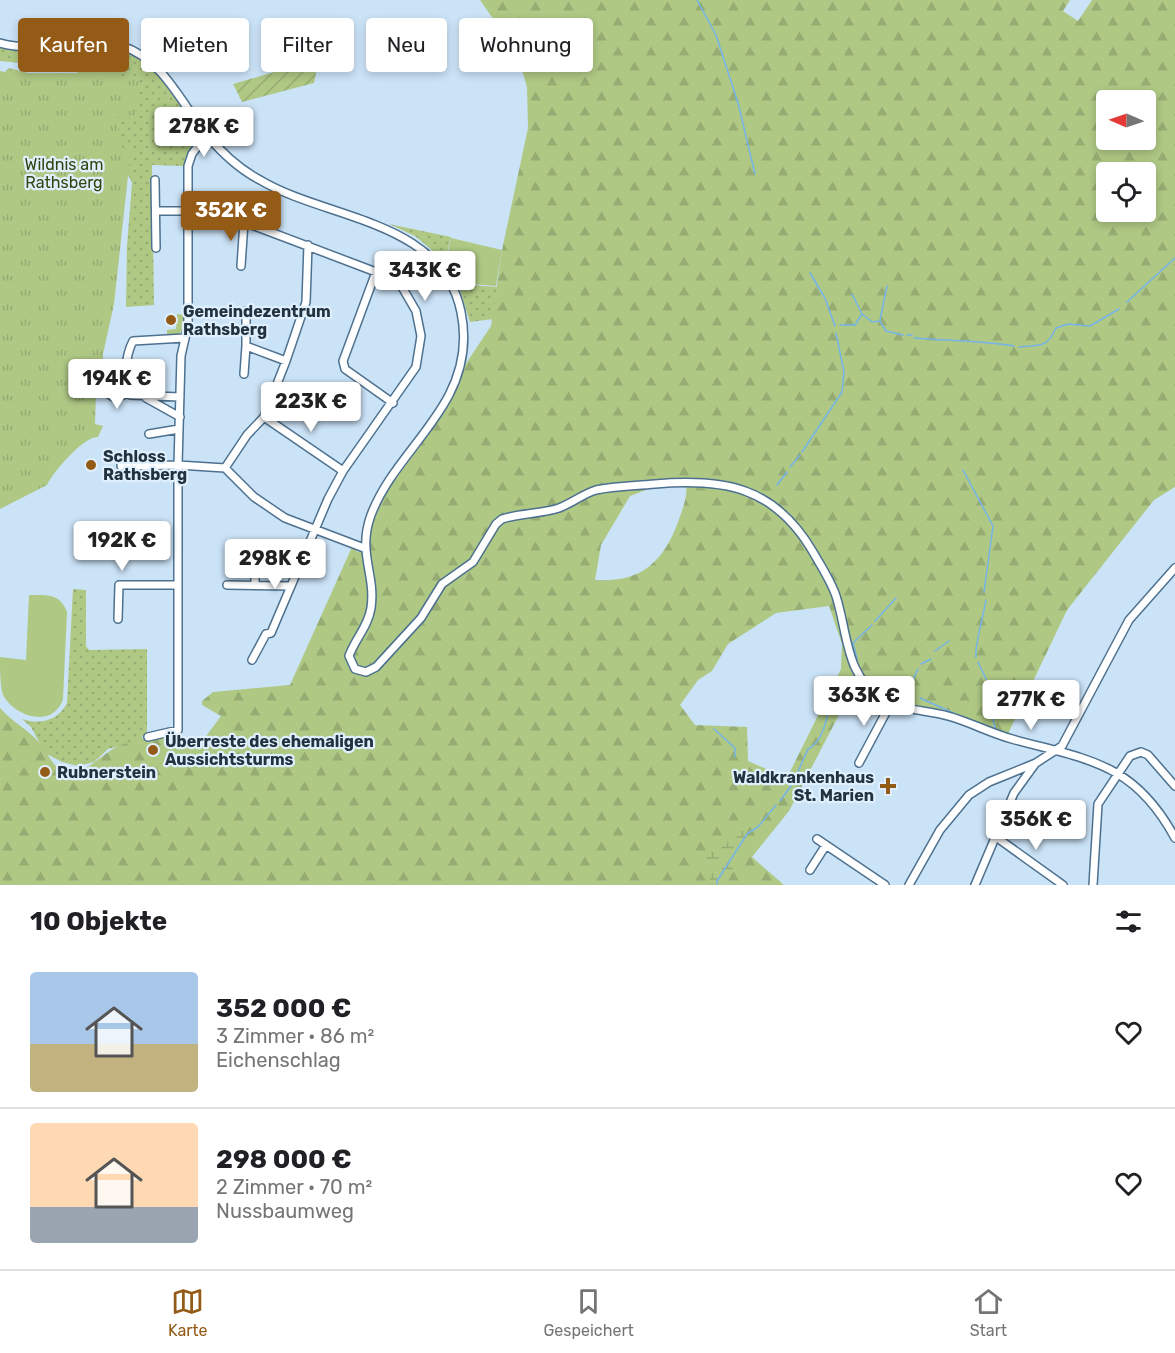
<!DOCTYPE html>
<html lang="de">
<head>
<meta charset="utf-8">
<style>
	:root { --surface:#fff; --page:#f6f6f6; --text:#202124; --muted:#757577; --line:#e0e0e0; --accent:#945b17 }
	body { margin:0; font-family:Rubik,sans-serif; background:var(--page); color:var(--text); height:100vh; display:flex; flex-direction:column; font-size:22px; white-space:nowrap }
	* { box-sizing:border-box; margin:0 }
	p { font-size:20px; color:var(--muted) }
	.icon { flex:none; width:33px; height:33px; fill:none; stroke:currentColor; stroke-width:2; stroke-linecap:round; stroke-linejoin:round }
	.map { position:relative; height:885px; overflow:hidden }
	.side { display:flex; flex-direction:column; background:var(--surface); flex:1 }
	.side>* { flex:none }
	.guide { position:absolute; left:18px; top:18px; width:600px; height:54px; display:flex; gap:12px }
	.needle { width:39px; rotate:272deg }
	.tools { position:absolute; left:1096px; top:90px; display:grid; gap:12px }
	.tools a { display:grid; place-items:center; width:60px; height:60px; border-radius:6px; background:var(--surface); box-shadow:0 3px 9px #0003; font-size:30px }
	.price { position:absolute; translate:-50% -51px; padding:0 14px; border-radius:6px; background:#fff; color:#222; font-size:20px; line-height:39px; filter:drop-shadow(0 2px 3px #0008) }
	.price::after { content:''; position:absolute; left:50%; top:36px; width:18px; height:14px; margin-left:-9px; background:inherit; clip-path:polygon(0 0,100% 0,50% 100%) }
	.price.active { background:var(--accent); color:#fff }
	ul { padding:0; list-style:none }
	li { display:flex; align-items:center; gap:18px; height:150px; padding:0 30px }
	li+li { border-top:2px solid var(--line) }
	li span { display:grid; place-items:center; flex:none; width:168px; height:120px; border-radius:6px; color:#555 }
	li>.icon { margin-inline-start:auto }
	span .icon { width:72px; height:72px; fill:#fffc; stroke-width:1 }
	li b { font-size:26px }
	h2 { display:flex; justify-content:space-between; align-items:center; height:72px; padding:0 30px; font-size:26px }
	.chip { padding:0 21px; border-radius:6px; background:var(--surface); box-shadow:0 3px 9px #0003; font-size:21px; line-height:54px }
	.chip.active { background:var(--accent); color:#fff }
	.tabs { display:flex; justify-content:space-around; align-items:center; height:84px; border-top:2px solid var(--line); background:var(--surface); font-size:16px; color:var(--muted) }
	.tabs a { display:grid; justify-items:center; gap:3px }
	.tabs .active { color:var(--accent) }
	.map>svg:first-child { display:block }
</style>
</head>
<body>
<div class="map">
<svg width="1175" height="885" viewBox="0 0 1175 885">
	<defs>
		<pattern id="grass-dots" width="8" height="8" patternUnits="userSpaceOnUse" patternTransform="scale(1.5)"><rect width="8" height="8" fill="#afc884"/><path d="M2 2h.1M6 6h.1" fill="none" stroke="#96ac73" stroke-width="1.8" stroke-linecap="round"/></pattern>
		<pattern id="forest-firs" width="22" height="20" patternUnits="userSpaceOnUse" patternTransform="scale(1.5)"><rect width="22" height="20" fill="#afc884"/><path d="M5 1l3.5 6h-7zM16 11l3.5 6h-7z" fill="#96ac73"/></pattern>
		<pattern id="wetland-marsh" width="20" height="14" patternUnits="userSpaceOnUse" patternTransform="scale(1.5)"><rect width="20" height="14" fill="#afc884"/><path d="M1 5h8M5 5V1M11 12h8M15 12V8" fill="none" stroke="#96ac73"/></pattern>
		<pattern id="park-tufts" width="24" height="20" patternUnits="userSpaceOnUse" patternTransform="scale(1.5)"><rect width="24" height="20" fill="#afc884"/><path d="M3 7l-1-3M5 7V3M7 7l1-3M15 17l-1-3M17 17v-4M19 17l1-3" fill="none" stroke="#96ac73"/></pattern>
		<pattern id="garden-furrows" width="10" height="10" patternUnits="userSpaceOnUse" patternTransform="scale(1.5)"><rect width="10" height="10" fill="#afc884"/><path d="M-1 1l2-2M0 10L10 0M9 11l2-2" fill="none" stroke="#96ac73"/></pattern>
	</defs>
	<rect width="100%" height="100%" fill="#cbe3f7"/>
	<!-- grass -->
	<path fill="url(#grass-dots)" d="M0,43L16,47L112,43L148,60L207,134L184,166L152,165L154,305L126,307L127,246L132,183L72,62L40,65L0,61Z
		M389,224L451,237L445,261L415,236Z
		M458,284L497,287L493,319L470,322Z
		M73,589L86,590V646L89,650L147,649V737L142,736L143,740L108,749L94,762L78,766L62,762L45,753L31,727L22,719C40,725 58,721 67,703Z"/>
	<!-- forest -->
	<path fill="url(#forest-firs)" fill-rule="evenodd" d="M480,0H1070L1063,11L1078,21L1092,0H1175V487L1154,500L1067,610L1005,740L956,721L921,713L866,690L856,682L789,811L752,857L784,885H0V708C11,721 26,728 38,741C45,748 50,761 57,767C80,785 102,751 121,745C140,738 160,737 180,736L188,746L201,743L221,716L202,705V701L213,692L290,685L352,547L358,552L367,549L373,522L385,494L438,419L463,368L491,326L502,250L528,128L527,87L517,53ZM1107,100H1146V140H1107ZM1107,172H1146V212H1107ZM686,486C688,496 682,511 678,522C663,563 640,583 595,580L601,545L630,496L654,487ZM829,606L842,644L841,669L787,778L748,761L747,727L695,725L680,705L698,680L712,671L728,644L776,613Z"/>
	<!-- wetland -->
	<path fill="url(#wetland-marsh)" d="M741,829L747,834L746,843L739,847L734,868L720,885H708L713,868L705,861L708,848L718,843L725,845L728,843L724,840L731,832Z"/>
	<!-- park -->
	<path fill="url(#park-tufts)" d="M9,68L28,73H108L139,80L135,118L117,117L121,147L131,149L114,304L103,354V384L96,393L95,424L103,426L98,437C84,436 53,472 47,485L0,509V71L5,72Z
		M177,314L185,315L184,327L178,336H167V330L176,329Z"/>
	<!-- garden -->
	<path fill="url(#garden-furrows)" d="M319,59L314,83L242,102L233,84Z"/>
	<!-- pitch -->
	<path fill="#afc884" d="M451,238L502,250L496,286L459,283L446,261Z
		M29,595C47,595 60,593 67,612L63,699C53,729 15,717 3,695C0,685 0,669 0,657L26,660Z"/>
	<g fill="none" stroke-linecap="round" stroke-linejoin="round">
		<!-- stream -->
		<path stroke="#75b4e9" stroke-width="1.5" d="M697,0L716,35L738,103L755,174
			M810,273L825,298L835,326
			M852,294L862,314
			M1127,302L1175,258
			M880,320L887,286
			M840,325H855L862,314L872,322L880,321L886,331L903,335
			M907,335H912
			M914,338C948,341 980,340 1014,346
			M1019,347C1039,344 1046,350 1056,328L1068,324L1090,326L1119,309
			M802,452L842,392L844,372L836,333
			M790,467L800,455
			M963,470L993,526L984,592
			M777,485L787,472
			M875,621L896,598
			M935,651L949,641
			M976,657C974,649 984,612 986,600
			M857,659L853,643L872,625
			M978,662L994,696L993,709
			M921,664L931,659
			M909,697L910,686L918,669
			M920,698L960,716
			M992,716L995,727
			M975,722L996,729
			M714,729L735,748V757
			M780,801L793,783L808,749C824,742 828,713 831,698
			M717,885V881L747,834L758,827L776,805"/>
		<defs>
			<path id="minor" d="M0,43C41,55 82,32 122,46C163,59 181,103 206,134C221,152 239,169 260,180C327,220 442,219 461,312C467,341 462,370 449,395C427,437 388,470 371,515C357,553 376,574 371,608C368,627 355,639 349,656L355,669L366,672L376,667L421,618L442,584L473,562L496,524L502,519C521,513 541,514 559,508C572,503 583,494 596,490C615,486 635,486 655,484C725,478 775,487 813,552C821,566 831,581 836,596C848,633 845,677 883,699C903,711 927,710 948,716C970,722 990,733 1012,739C1088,760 1134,762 1175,838
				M155,180L156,248
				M156,211H188
				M188,216L244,222L376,272L402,287L416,311L421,336L416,367L343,471L328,499L271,633L266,634L252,660
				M241,266L244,222
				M376,272L343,361L345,369L393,403
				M246,311V346L286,361
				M244,374L246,346
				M110,395L115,398L128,393
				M180,397L130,395C122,382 126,354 133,341L184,338
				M146,398L180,417
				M264,417L343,471
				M149,434L179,429
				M121,466L178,465L225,468L254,497L285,518L364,548
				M225,468L247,435L264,417L286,361L306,302L308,245
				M255,553V585
				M227,585L291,586
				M118,619L119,585H178
				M148,737L178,730V465L181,356L188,325V166L192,154L207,134
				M859,763L891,703
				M996,837L1063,885
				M817,839L885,885
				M810,870L826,845
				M909,885L940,830L969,795L989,782L1036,763L1062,746L1129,620L1175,568
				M975,885L1014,793L1035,764
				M1093,885L1098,804L1130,756L1141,752L1148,755L1175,786"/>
		</defs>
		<!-- minor casing -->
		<use href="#minor" stroke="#4d718f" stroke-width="10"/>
		<!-- minor -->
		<use href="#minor" stroke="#fff" stroke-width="7"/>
	</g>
	<!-- markers -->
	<g fill="#945b17" stroke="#dfeffd" stroke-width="2">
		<circle cx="171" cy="320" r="6"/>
		<circle cx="91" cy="465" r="6"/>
		<circle cx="153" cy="750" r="6"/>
		<circle cx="45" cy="772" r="6"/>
		<path d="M885 777h6v6h6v6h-6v6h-6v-6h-6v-6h6z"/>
	</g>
	<g text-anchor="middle" stroke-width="4.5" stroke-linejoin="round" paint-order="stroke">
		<!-- park labels -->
		<g font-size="16" fill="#33430e" stroke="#dfeffd">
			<text x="64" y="170">Wildnis am<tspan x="64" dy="18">Rathsberg</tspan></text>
		</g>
		<!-- poi labels -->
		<g font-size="16" font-weight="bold" fill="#23323f" stroke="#dfeffd" text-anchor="start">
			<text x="183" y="317">Gemeindezentrum<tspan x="183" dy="18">Rathsberg</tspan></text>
			<text x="103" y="462">Schloss<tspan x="103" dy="18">Rathsberg</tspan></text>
			<text x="165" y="747">Überreste des ehemaligen<tspan x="165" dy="18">Aussichtsturms</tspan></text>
			<text x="57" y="778">Rubnerstein</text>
			<text x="874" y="783" text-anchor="end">Waldkrankenhaus<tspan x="874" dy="18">St. Marien</tspan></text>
		</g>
	</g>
</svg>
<div class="tools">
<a><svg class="needle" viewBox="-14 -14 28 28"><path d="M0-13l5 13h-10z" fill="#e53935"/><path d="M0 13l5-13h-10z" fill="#757577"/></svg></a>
<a><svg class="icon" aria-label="locate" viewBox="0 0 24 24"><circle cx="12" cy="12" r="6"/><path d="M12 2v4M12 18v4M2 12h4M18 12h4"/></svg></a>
</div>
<b class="price" style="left:204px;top:158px">278K €</b>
<b class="price active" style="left:231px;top:242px">352K €</b>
<b class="price" style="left:425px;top:302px">343K €</b>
<b class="price" style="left:117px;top:410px">194K €</b>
<b class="price" style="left:311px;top:433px">223K €</b>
<b class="price" style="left:122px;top:572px">192K €</b>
<b class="price" style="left:275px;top:590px">298K €</b>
<b class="price" style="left:864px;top:727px">363K €</b>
<b class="price" style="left:1031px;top:731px">277K €</b>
<b class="price" style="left:1036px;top:851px">356K €</b>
<div class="guide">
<a class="chip active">Kaufen</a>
<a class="chip">Mieten</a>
<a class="chip">Filter</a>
<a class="chip">Neu</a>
<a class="chip">Wohnung</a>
</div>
</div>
<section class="side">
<h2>10 Objekte<svg class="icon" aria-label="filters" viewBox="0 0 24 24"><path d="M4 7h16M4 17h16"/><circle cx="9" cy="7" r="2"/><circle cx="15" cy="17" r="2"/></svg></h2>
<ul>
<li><span style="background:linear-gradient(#a9c7e8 60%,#c2b280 0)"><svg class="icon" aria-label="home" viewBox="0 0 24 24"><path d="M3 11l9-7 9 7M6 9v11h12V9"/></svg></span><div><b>352 000 €</b><p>3 Zimmer · 86 m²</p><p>Eichenschlag</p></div><svg class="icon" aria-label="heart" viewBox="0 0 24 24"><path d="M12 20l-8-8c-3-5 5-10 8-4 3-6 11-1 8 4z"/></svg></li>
<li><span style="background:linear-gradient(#ffd9b3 70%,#9aa5b1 0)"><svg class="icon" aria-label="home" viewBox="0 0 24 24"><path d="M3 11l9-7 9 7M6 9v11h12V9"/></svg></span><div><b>298 000 €</b><p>2 Zimmer · 70 m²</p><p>Nussbaumweg</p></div><svg class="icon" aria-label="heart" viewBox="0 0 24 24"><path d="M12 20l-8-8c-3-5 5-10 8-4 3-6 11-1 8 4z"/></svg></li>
</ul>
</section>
<nav class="tabs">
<a class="active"><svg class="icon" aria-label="map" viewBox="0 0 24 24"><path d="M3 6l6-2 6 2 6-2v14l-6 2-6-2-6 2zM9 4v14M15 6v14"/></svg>Karte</a>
<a><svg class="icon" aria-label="saved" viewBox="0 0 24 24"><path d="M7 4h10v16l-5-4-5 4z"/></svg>Gespeichert</a>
<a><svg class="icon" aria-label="home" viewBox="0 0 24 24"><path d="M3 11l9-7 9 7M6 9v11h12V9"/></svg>Start</a>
</nav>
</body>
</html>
